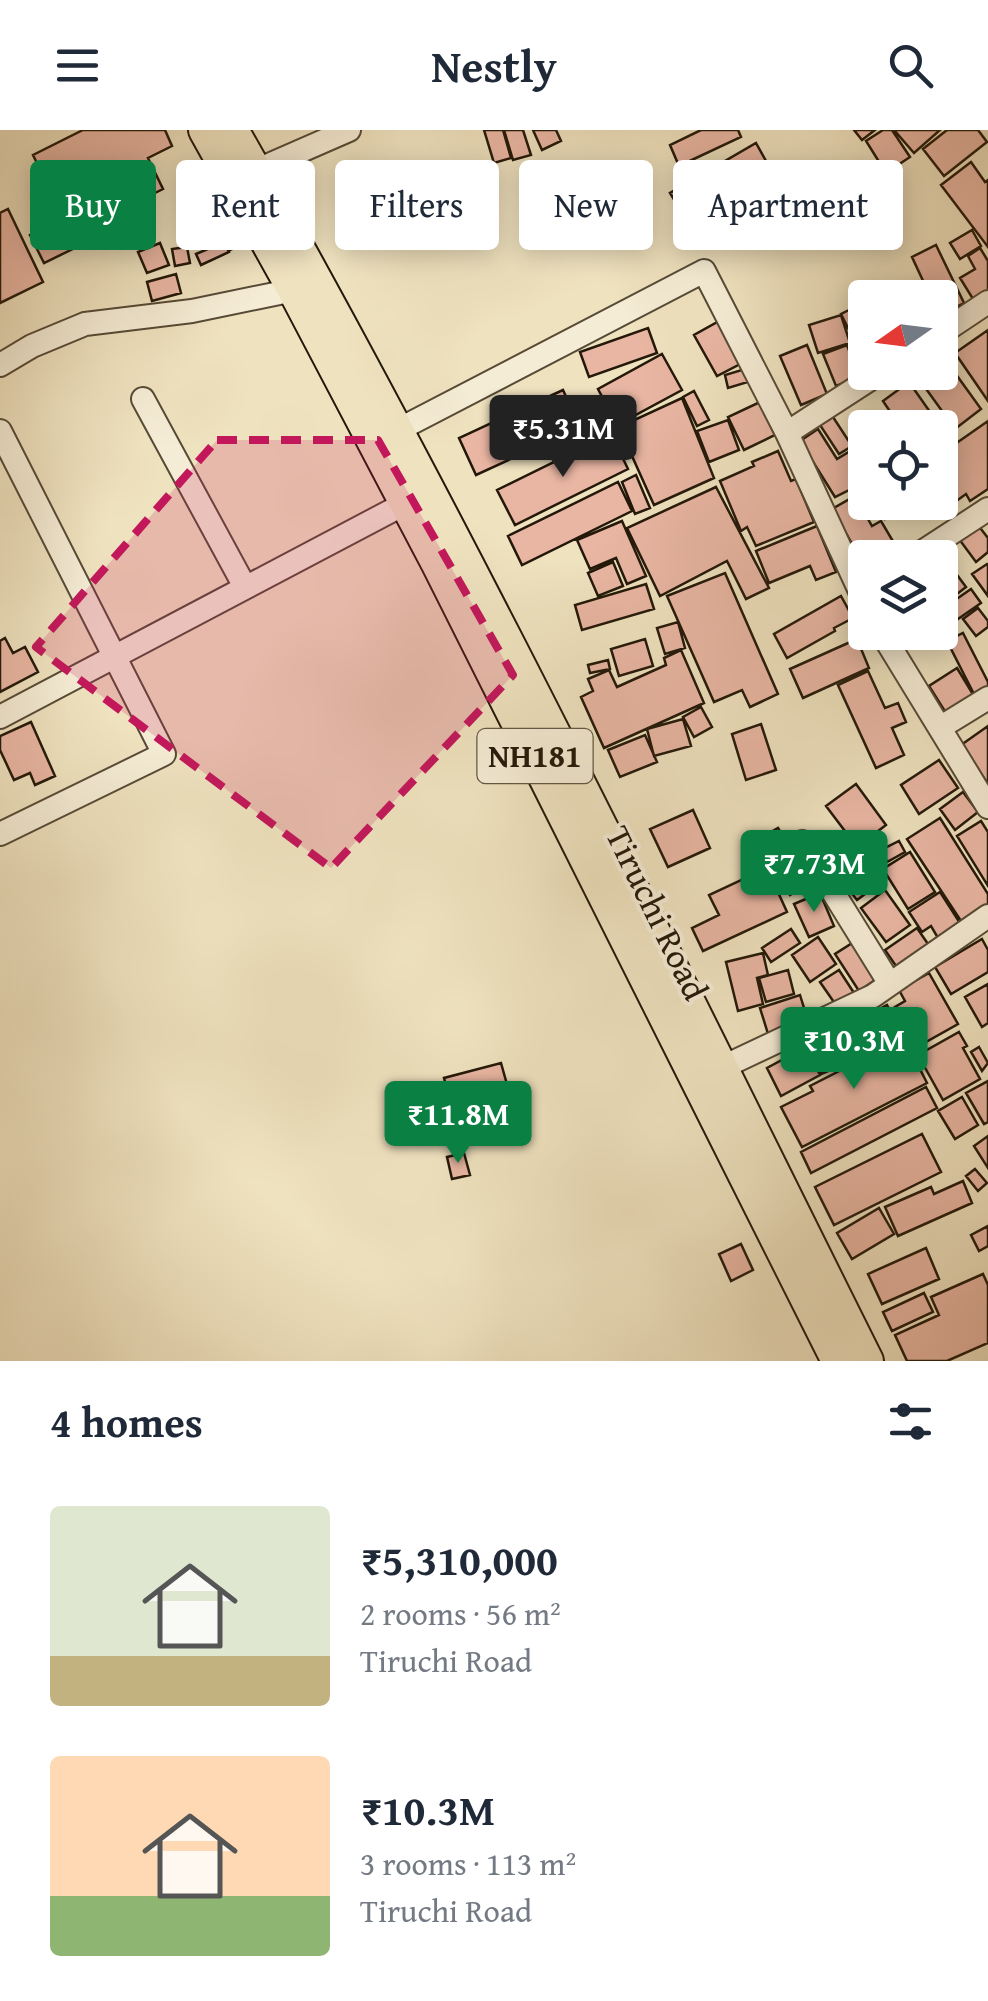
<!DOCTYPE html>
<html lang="en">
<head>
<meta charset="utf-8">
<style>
	:root { --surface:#fff; --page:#f2f2f3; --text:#1f2937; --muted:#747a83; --accent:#0b8043 }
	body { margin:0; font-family:"Gentium Book Plus",serif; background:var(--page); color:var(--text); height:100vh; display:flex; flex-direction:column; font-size:38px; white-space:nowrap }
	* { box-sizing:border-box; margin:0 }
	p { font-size:32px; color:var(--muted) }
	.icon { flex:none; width:55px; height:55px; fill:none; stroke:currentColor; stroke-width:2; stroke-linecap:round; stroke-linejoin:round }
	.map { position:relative; height:1231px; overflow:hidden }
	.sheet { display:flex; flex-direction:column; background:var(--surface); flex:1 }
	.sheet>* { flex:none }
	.top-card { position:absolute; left:30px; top:30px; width:930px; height:90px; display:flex; gap:20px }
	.needle { width:65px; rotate:256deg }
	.fabs { position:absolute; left:848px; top:150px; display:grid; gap:20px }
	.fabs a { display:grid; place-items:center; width:110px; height:110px; border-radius:10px; background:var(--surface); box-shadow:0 5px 25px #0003; font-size:50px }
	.price { position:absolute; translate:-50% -85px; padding:0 22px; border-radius:10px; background:var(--accent); color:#fff; font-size:32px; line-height:65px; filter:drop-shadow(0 2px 5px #0008) }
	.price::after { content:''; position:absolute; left:50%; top:60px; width:30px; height:22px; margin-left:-15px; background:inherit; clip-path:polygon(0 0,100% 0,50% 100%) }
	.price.active { background:#222; color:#fff }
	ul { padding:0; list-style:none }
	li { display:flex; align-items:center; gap:30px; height:250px; padding:0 50px }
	li span { display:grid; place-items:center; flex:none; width:280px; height:200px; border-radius:10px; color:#555 }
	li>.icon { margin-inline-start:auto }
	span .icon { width:120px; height:120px; fill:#fffc; stroke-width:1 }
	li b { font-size:42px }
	h2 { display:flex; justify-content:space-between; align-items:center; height:120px; padding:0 50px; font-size:42px }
	.chip { padding:0 35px; border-radius:10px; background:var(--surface); box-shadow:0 5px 25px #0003; font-size:35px; line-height:90px }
	.chip.active { background:var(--accent); color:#fff }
	header { display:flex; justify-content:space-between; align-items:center; height:130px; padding:0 50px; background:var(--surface); font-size:45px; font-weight:700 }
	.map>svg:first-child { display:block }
</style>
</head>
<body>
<header><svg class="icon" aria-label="menu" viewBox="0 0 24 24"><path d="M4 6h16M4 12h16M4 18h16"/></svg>Nestly<svg class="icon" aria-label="search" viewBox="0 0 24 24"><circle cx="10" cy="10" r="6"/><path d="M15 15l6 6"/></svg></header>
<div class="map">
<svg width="988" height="1231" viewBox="0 0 988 1231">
	<rect width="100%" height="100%" fill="#efe2bf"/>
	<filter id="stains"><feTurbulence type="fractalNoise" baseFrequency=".002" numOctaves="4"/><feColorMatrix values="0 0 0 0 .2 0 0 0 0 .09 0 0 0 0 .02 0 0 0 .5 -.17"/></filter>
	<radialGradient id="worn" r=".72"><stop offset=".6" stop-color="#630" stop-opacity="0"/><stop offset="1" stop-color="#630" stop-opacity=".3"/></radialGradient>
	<!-- building -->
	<path fill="#e9b6a3" stroke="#231809" stroke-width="2.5" d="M83,0H165L172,16L148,28L163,59L96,92L81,62L57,74L33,25Z
		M484,0H503L511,28L494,33Z
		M504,0H523L531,25L513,30Z
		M533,0H556L561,11L542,20Z
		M701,0H738L741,7L679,36L670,15Z
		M854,0H875L862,10Z
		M883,0H892L910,27L886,43L866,11Z
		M894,0H940L914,23Z
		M947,0H978L987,12L944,46L923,19Z
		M756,13L766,31L681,81L670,63Z
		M971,32L985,52L988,50V117L941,55Z
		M8,79L43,152L0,173V83Z
		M804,83L808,104L776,112L772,91Z
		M67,87L81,115L44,133L30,105Z
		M236,88L247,112L230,120L220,96Z
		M972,100L981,116L960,129L950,113Z
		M224,112L229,122L201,135L196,124Z
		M160,113L169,135L147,143L138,122Z
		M936,115L964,173L940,185V168H931L912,127Z
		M187,117L190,133L175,136L172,119Z
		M980,118L988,131V160L973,169L960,148L975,139L968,126Z
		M176,144L181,163L152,171L147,152Z
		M865,172V232L841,184Z
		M841,185L850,213L818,223L809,195Z
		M721,190L744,232L717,246L694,205Z
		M648,198L657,223L589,247L580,222Z
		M988,200V271L955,223Z
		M807,215L827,264L801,275L780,226Z
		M847,215L859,247L836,256L823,224Z
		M662,224L682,260L617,295L598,259Z
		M950,236L981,279L955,299L924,256Z
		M745,239L748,252L728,258L725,245Z
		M909,252L942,299L940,300V298H901L883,271Z
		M563,260L580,297L476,345L459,308Z
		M694,261L709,290L697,296L683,267Z
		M682,268L714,348L654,375L619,297Z
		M760,272L775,305L744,320L728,287Z
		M833,287L852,316L839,324L820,295Z
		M728,290L739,320L709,332L697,301Z
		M988,291V359L970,371L966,364L948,377L940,365V313L953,304L958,312Z
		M818,299L837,329L852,320L865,340V352L835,367L800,311Z
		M611,304L628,339L515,395L497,360Z
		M778,321L791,351L796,349L814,392L756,416L747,397L741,401L720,351L754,336L752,332Z
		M636,345L650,378L635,384L622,352Z
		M618,352L632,381L522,435L508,406Z
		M716,357L769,458L746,469L727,431L660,466L627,398Z
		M855,366L872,396L881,391L894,413L862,431L832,379Z
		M882,372H914L885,389L877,375Z
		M974,390L988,408V422L976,432L956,405Z
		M622,391L646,446L627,454L616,428L590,439L577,410Z
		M817,396L836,442L816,450L810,436L769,453L756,421Z
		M940,422L966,457L944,474L940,469V428H933Z
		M613,432L623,456L598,466L588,443Z
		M987,434L988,435V466L972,444Z
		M725,443L778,564L750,577L742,560L714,572L667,466Z
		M646,454L654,479L582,500L575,475Z
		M971,459L981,473L958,489L948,475Z
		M841,466L853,488L834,498L835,501L787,528L774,504Z
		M978,478L988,491V497L976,506L963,489Z
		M678,492L685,518L665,524L657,498Z
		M940,500L942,504L912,514L908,502H940Z
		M963,503L988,552V562L976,568L947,511Z
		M5,508L13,523L25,517L38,542L0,562V511Z
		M645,509L653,536L619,546L611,519Z
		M857,509L869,538L803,568L790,539Z
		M681,520L704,573L604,618L581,567L593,561L588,549L609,540L617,557L666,535L664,528Z
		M608,530L610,539L590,543L588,535Z
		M957,538L974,566L946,583L929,556Z
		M868,541L885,578L898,573L906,592L892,598L904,625L876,638L838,555Z
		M701,577L712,597L694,607L683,587Z
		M683,589L691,616L654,626L647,599Z
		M31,592L55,646L35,655L30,643L14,650L0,620V606Z
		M761,594L776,640L746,650L732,604Z
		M988,596V654L961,615Z
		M645,605L657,632L620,647L608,620Z
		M939,630L958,658L919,684L901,655Z
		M856,654L886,695L857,717L826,676Z
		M963,662L978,682L955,700L940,679Z
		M693,680L710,718L668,737L650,699Z
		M940,688L988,764V774L961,791L907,709Z
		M981,691L988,702V756L957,706Z
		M778,698L811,752L790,765L757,710Z
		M899,711L905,722L887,732L881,720Z
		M859,722L881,752L857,770L834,741Z
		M910,722L935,762L908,779L883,739Z
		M767,738L787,782L703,821L692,798L719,785L709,765Z
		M885,760L910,795L886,812L861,778Z
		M940,762L960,793L938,808L931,796L922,802L909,782Z
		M820,763L834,796L809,807L794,774Z
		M917,798L928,814L896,836L885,820Z
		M791,799L800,813L771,832L762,818Z
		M818,807L836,834L810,852L792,825Z
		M982,809L988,820V842L951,864L935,837Z
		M857,810L881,846L859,861L835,824Z
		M763,823L768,845L757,848L763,874L738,881L726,832Z
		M788,840L794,864L766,872L759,848Z
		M839,840L856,866L838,878L820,852Z
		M929,843L958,894L917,917L895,877L905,871L899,860Z
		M988,854V893L982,897L965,867Z
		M800,865L809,894L769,907L760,878Z
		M887,875L902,901L867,921L853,894Z
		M846,894L861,927L821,944L806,911Z
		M959,902L967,916L963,918L980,949L943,970L918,925Z
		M904,908L927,953L802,1017L781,977L813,961L810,956Z
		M806,917L820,945L781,966L767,938Z
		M979,917L988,933L982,941L971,922Z
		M501,933L517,990L501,994L504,1005L462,1016L444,948Z
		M988,951V992L984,994L966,963Z
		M926,957L937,978L811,1043L801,1022Z
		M962,967L978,995L955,1009L938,981Z
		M922,1004L941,1042L834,1095L815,1057Z
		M988,1006V1038L974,1016Z
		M464,1023L470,1045L452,1049L447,1027Z
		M975,1039L987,1053L978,1061L966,1046Z
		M963,1051L972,1073L898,1106L885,1077L931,1057L934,1064Z
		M879,1078L894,1104L852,1129L837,1103Z
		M988,1096V1116L979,1121L971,1105Z
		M741,1114L753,1140L731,1151L719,1124Z
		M926,1118L939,1149L882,1174L868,1144Z
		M983,1144L988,1155V1213L947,1231H907L895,1205L939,1185L931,1167Z
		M924,1163L933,1182L892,1201L883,1182Z"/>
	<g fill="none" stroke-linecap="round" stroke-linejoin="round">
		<defs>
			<path id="minor" d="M255,41L349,0
				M940,204L988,172
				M0,235L32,216L85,194L192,181L294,160
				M143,269L245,457
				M0,301L164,624L0,704
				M396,301L704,141L787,303L865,472
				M787,303L881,242
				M913,428L988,379
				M881,502L988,677
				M0,587L406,373
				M941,597L988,568
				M802,712L890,854
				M721,938L873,866L988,786"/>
			<path id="highway" d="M205,0L294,160L438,434L838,1231
				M232,0C460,401 661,818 867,1231"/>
		</defs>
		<!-- minor casing -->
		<use href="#minor" stroke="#564a36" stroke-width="26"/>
		<!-- highway casing -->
		<use href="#highway" stroke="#231809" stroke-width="36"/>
		<!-- minor -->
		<use href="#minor" stroke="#f5ecd5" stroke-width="22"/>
		<!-- highway -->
		<use href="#highway" stroke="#efe2bf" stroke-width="32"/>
	</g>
	<!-- marked area -->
	<path fill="#c2185b" fill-opacity="0.2" stroke="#c2185b" stroke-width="8" stroke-dasharray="20 12" stroke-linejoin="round" d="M217,310H378L513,545L331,738L36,517Z"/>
	<g text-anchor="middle" stroke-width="8" stroke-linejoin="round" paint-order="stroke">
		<!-- shield labels -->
		<rect fill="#f5ecd5" stroke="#625846" stroke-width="2.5" x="477.5" y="599" width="115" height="54" rx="8"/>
		<g font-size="32" font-weight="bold" fill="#231809">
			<text x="535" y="637">NH181</text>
		</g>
		<!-- street labels -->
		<g font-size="35" fill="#231809" stroke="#f5ecd5">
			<text transform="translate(657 783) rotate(64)" y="12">Tiruchi Road</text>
		</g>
	</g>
	<rect width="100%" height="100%" filter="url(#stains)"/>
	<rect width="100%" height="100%" fill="url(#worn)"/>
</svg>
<div class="fabs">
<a><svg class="needle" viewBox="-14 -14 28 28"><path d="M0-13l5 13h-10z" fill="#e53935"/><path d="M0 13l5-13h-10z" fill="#747a83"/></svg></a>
<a><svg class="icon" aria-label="locate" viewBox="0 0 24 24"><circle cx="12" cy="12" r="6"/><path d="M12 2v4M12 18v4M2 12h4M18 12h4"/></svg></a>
<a><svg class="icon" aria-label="layers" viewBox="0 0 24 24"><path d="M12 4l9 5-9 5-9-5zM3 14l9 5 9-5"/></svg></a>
</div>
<b class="price active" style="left:563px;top:350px">₹5.31M</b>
<b class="price" style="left:814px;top:785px">₹7.73M</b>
<b class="price" style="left:854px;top:962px">₹10.3M</b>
<b class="price" style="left:458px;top:1036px">₹11.8M</b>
<div class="top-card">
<a class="chip active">Buy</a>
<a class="chip">Rent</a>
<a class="chip">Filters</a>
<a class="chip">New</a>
<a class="chip">Apartment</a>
</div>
</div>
<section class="sheet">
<h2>4 homes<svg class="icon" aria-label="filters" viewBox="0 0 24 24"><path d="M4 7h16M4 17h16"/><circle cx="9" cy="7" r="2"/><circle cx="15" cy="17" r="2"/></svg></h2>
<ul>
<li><span style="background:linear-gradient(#dfe7d0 75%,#c2b280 0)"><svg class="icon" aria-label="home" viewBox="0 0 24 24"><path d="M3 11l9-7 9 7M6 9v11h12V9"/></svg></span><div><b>₹5,310,000</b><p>2 rooms · 56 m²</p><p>Tiruchi Road</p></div></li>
<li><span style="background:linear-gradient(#ffd9b3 70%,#8fb573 0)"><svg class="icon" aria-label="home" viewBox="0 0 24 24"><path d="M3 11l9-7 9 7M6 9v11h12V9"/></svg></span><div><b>₹10.3M</b><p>3 rooms · 113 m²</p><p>Tiruchi Road</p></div></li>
</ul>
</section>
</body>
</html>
